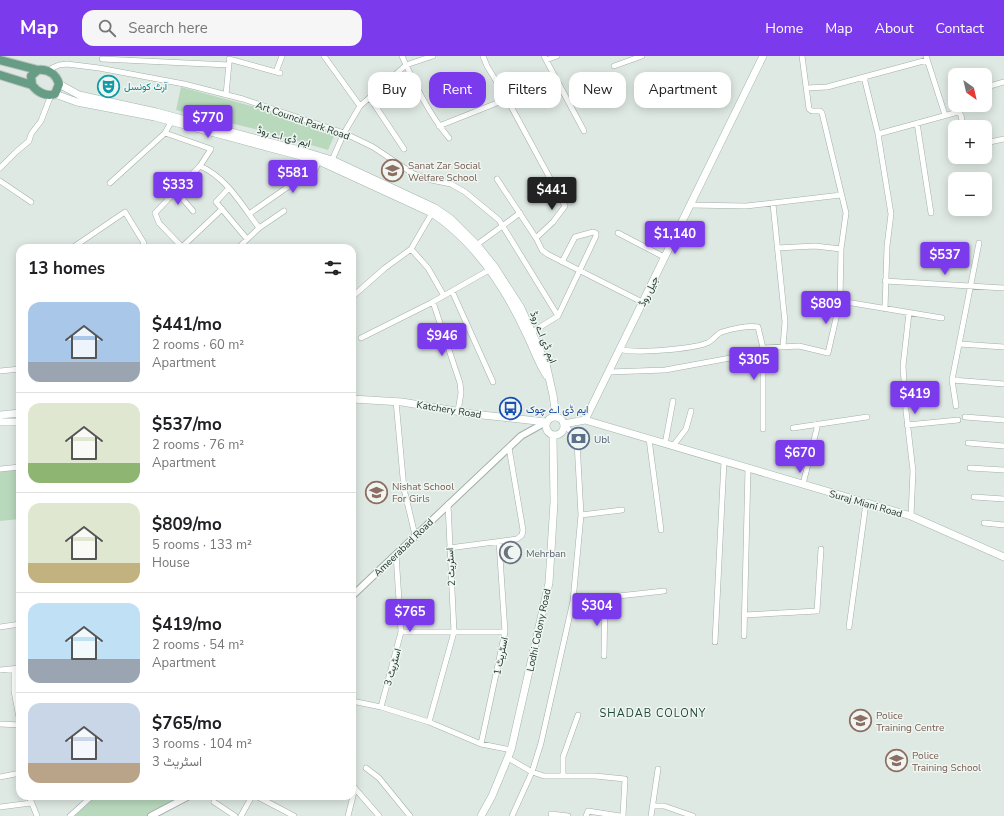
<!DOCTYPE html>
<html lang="en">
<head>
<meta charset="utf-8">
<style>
	:root { --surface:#fff; --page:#f6f6f6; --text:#202124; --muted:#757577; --line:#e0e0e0; --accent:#7c3aed }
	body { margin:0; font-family:"Nunito Sans",Vazirmatn,sans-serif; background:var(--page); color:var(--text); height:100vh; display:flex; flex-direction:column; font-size:15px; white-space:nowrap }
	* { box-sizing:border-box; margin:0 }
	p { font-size:13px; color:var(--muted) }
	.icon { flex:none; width:22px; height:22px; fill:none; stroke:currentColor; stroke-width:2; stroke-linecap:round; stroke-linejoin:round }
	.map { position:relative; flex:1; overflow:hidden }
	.side { position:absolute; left:16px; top:188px; width:340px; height:556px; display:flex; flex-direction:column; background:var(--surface); border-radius:12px; box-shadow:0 2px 10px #0003 }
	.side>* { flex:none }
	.hud { position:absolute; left:368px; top:16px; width:380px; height:36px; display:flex; gap:8px }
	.needle { width:26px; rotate:146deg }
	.fabs { position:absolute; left:948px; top:12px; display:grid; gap:8px }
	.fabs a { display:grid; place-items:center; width:44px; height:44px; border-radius:8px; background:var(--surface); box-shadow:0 2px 10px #0003; font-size:20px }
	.price { position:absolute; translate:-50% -34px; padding:0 9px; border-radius:4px; background:var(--accent); color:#fff; font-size:13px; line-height:26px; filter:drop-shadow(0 1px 2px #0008) }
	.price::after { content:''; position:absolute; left:50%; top:24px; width:12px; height:9px; margin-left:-6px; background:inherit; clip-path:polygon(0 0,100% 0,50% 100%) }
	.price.current { background:#222; color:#fff }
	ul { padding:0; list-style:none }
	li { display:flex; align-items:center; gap:12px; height:100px; padding:0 12px }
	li+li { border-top:1px solid var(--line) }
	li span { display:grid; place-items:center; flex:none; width:112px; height:80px; border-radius:12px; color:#555 }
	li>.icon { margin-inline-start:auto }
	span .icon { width:48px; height:48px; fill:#fffc; stroke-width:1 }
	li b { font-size:17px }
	h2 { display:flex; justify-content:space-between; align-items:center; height:48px; padding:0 12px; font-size:17px }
	.chip { padding:0 14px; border-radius:12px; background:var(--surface); box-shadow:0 2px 10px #0003; font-size:14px; line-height:36px }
	.chip.current { background:var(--accent); color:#fff }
	header { display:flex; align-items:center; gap:24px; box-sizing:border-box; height:56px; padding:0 20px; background:var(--accent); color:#fff }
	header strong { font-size:19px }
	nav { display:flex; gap:22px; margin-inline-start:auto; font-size:14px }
	.search { width:280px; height:36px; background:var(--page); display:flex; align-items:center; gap:10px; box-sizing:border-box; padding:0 14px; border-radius:12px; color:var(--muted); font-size:15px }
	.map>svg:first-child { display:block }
</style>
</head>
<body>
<header>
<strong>Map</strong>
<div class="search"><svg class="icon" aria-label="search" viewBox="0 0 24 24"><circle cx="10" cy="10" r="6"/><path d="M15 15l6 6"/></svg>Search here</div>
<nav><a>Home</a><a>Map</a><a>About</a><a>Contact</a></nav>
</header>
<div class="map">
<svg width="1004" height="760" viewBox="0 0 1004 760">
	<rect width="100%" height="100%" fill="#dfe9e3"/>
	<!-- green -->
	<path fill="#b9d9bd" d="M181,31L274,56L335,78L328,94L267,76L176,54Z
		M20,412V463L0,465V415Z
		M94,740H187L147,760H71Z"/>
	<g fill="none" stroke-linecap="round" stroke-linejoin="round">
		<defs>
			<path id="minor" d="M324,0L360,50
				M402,0C415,29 429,58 449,82
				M483,0L487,10L507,43L565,150L553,166L536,182L542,194L547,198L642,246
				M544,0L584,75
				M926,0L945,59
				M102,3L229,9
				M229,3L280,17
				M546,4L557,0
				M614,10L642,0
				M51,16L52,12L59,9L67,8L99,12L184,28L243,43L344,77L373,91L412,117L426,123L451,128L465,136L499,164L558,260
				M276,16L282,0
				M864,21L878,78L891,158L887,190L885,253
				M990,30L1004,26
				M807,32L827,31L927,4
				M226,39L229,7
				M370,42L404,93
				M917,67L931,157
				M439,70L507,43
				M165,77L211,93L200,110L155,157L159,167L183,192
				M878,78L958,56L961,59L963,71
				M985,87L1004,83
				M332,104L344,77L360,50L406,9L433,0
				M200,110C226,121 242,149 259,172
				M0,112L16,96L29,85L31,78L41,65L51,39
				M497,123L536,182
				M0,125L31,146
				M110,127L165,77L171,66
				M229,132L216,146L247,183
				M176,135L193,155
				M773,148L785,266L783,290
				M690,149L746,150L841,139
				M249,158L302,121L306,114L314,116L319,105
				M618,177L664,201
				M475,190L520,157
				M182,191L222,153
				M72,192L125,156L144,187L140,192
				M238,192L259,172L284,155
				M777,192L815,190L841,193
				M411,193L428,212L444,240
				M885,225L1004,232
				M452,235L493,326
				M352,241L385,212L411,193L432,157
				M840,245L942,262
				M433,246L460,327L461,337L458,355
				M909,257L903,310L906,355L913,415L911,460
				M532,276L558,260L596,180V177L593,176L575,181L562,206
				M361,282L431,247L489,214
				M960,288L1004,291
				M763,292L799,290L828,297L840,245L841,193L846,157L822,57L820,55H812L809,53L802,0
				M619,293C635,298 692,293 707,287C713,285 716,278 722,276C731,273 749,269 758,271L763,292V373
				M0,315L20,313
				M609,316L665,314L763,296
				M952,324L1004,328
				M396,345L404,433L415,479
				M956,350L952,324L979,187
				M965,361L1004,364
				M907,369L958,364
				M793,372L867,361
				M649,383L661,474
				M968,387L1004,390
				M665,388L673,345
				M673,390L686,373L691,355
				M970,412L1004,414
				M0,413L20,411
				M803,428L818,368
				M974,441L1004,443
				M581,459L622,454
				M984,467L1004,469
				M449,492L517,483L522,479L523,474L509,392
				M573,545L664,535
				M744,559L817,555L821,493
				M0,571L20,568
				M849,571L866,447
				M401,576H505
				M744,580L748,412
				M715,586L724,405
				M604,600L605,542
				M14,613V635L20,667
				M0,614L20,612
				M352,645L381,651L429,666L481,688L511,694
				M381,651L401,576L396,498
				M429,666L454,576L448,448
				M0,668L20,669
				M481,688L505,576L499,486
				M508,702L532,716L544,720H595L625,723L623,760
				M366,712L379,722L410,760
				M563,720V701L578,659
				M0,721L20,717
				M352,729L379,760
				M29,740L37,760
				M256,740L294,760
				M214,746L235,760
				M653,750H664L693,760
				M0,751L31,747
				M551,758L568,760
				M70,760L92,740
				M241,760L252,740
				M348,760L355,732
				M512,760L532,716L541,687L573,545L581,459L577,386L576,382L564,368
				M586,760L588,755L620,760
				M651,760L658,713"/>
			<path id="tertiary" d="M352,540L521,380L546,366
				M151,760L189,740"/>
			<path id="secondary" d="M59,28L79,39L156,56L299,94L332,104L435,152L451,163L477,189L494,210L521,252L546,308L553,339L556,361
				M55,38L77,46L155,61L319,105L432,157C475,186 506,233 527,279C534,293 538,307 547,320
				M352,343L402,346L473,358L546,366
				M0,359L20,357
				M546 370a9 9 0 1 1 18 0a9 9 0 1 1-18 0Z
				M585,364L911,460L1004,501
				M0,366H20
				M564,368L585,364L763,0
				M481,760L492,740L511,694L549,527L554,446L553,379"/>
			<path id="primary" d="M0,4L38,14
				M38,14C48,13 56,18 59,28L55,38C46,41 37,36 32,29L31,20Z
				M0,19L32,29"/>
		</defs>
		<!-- minor casing -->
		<use href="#minor" stroke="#a2b0a9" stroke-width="6"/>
		<!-- tertiary casing -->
		<use href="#tertiary" stroke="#a2b0a9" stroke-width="8"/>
		<!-- secondary casing -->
		<use href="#secondary" stroke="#a1b7ac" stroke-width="8"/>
		<!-- primary casing -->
		<use href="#primary" stroke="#bcc3c0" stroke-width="10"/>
		<!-- minor -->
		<use href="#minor" stroke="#fff" stroke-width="5"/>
		<!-- tertiary -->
		<use href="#tertiary" stroke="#fff" stroke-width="6"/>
		<!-- secondary -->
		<use href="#secondary" stroke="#fff" stroke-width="7"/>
		<!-- primary -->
		<use href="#primary" stroke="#679c85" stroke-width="8"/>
	</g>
	<!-- icons -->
	<defs>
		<symbol id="theatre-ring" viewBox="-11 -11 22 22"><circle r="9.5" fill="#eff6f2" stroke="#0f9aa8" stroke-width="1.5"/><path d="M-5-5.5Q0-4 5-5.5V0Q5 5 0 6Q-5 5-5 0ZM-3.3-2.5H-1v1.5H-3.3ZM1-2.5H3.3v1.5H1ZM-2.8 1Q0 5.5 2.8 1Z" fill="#0f9aa8"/></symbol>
		<symbol id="school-ring" viewBox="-11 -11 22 22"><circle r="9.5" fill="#eff6f2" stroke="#8d6e63" stroke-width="1.5"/><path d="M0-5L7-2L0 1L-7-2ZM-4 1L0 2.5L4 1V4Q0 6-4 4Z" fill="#8d6e63"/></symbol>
		<symbol id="bus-ring" viewBox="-11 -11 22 22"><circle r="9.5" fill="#eff6f2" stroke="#1a4fb4" stroke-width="1.5"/><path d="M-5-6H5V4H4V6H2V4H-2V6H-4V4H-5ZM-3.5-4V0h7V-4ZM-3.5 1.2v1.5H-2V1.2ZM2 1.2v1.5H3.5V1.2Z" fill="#1a4fb4"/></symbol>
		<symbol id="bank-ring" viewBox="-11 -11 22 22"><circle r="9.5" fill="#eff6f2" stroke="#5c6f8a" stroke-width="1.5"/><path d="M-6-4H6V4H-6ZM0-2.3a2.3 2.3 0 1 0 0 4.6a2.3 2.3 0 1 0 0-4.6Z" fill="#5c6f8a"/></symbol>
		<symbol id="mosque-ring" viewBox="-11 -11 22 22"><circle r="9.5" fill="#eff6f2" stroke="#6b7280" stroke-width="1.5"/><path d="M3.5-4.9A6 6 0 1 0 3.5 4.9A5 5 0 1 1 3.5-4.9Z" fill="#6b7280"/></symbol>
		<symbol id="university-ring" viewBox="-11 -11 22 22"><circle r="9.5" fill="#eff6f2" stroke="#8d6e63" stroke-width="1.5"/><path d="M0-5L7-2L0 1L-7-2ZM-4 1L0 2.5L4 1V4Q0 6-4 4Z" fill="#8d6e63"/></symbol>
	</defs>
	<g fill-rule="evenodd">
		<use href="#theatre-ring" x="96" y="18" width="25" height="25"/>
		<use href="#school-ring" x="380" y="102" width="25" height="25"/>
		<use href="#bus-ring" x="498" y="340" width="25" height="25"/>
		<use href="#bank-ring" x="566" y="370" width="25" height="25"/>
		<use href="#school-ring" x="364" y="424" width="25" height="25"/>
		<use href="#mosque-ring" x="498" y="484" width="25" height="25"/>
		<use href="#university-ring" x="848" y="652" width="25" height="25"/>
		<use href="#school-ring" x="884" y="692" width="25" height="25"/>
	</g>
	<g text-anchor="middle" stroke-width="3" stroke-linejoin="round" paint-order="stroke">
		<!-- culture labels -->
		<g font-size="10" fill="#0d838f" stroke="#eff6f2" text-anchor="start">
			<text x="124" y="34">آرٹ کونسل</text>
		</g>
		<!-- street labels -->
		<g font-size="10" fill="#21382e" stroke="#eff6f2">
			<text transform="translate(303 64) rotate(19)" y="4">Art Council Park Road</text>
			<text transform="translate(284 80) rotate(15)" y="4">ایم ڈی اے روڈ</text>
			<text transform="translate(648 235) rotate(-64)" y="4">جیل روڈ</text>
			<text transform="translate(544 281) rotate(68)" y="4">ایم ڈی اے روڈ</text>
			<text transform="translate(449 353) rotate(9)" y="4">Katchery Road</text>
			<text transform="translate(866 447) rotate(16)" y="4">Suraj Miani Road</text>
			<text transform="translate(403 491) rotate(-44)" y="4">Ameerabad Road</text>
			<text transform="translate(450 511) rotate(-93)" y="4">اسٹریٹ 2</text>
			<text transform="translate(538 574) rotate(-78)" y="4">Lodhi Colony Road</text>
			<text transform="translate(500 600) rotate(-78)" y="4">اسٹریٹ 1</text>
			<text transform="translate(392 611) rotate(-74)" y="4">اسٹریٹ 3</text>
		</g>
		<!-- education labels -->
		<g font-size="10" fill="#785e54" stroke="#eff6f2" text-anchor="start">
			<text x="408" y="113">Sanat Zar Social<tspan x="408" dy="12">Welfare School</tspan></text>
			<text x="392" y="434">Nishat School<tspan x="392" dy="12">For Girls</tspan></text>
			<text x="876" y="663">Police<tspan x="876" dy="12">Training Centre</tspan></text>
			<text x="912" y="703">Police<tspan x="912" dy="12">Training School</tspan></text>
		</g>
		<!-- transit labels -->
		<g font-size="10" fill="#164399" stroke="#eff6f2" text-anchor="start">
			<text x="526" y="357">ایم ڈی اے چوک</text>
		</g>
		<!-- service labels -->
		<g font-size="10" fill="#4e5e75" stroke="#eff6f2" text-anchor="start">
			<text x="594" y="387">Ubl</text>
		</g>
		<!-- worship labels -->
		<g font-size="10" fill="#5b616d" stroke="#eff6f2" text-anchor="start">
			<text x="526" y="501">Mehrban</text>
		</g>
		<!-- neighbourhood labels -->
		<g font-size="11" letter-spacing="1" fill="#1f4837" stroke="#eff6f2">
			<text x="653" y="661">SHADAB COLONY</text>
		</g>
	</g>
</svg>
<div class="fabs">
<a><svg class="needle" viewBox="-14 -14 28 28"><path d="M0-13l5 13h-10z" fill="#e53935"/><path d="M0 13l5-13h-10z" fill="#757577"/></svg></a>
<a>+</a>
<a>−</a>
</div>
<b class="price" style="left:208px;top:83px">$770</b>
<b class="price" style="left:293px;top:138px">$581</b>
<b class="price" style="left:178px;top:150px">$333</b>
<b class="price current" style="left:552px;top:155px">$441</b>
<b class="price" style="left:675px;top:199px">$1,140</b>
<b class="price" style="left:945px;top:220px">$537</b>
<b class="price" style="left:826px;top:269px">$809</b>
<b class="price" style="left:442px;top:301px">$946</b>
<b class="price" style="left:754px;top:325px">$305</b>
<b class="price" style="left:915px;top:359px">$419</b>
<b class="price" style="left:800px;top:418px">$670</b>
<b class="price" style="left:597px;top:571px">$304</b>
<b class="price" style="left:410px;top:577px">$765</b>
<div class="hud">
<a class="chip">Buy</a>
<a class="chip current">Rent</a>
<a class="chip">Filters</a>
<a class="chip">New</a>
<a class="chip">Apartment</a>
</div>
<section class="side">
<h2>13 homes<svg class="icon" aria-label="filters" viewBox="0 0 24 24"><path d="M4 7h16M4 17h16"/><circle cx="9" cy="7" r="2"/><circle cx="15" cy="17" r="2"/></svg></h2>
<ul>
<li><span style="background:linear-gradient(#a9c7e8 75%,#9aa5b1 0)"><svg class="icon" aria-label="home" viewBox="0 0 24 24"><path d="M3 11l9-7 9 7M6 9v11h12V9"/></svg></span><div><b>$441/mo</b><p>2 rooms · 60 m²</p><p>Apartment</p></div></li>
<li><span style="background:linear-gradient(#dfe7d0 75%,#8fb573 0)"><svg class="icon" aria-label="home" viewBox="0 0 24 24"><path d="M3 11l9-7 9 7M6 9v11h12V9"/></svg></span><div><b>$537/mo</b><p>2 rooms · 76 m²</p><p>Apartment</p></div></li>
<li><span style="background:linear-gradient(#dfe7d0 75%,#c2b280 0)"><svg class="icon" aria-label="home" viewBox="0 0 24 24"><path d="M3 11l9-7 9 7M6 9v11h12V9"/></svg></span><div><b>$809/mo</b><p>5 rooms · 133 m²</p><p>House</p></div></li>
<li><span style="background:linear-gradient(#bfe0f5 70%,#9aa5b1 0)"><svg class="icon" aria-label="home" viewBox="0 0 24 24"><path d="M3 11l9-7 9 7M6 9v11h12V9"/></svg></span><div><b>$419/mo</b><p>2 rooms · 54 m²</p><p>Apartment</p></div></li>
<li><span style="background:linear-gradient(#c9d6e8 75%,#b9a48a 0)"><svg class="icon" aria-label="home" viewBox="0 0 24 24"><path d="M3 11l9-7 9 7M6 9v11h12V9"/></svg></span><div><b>$765/mo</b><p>3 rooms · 104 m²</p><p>اسٹریٹ 3</p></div></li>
</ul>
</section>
</div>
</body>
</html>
